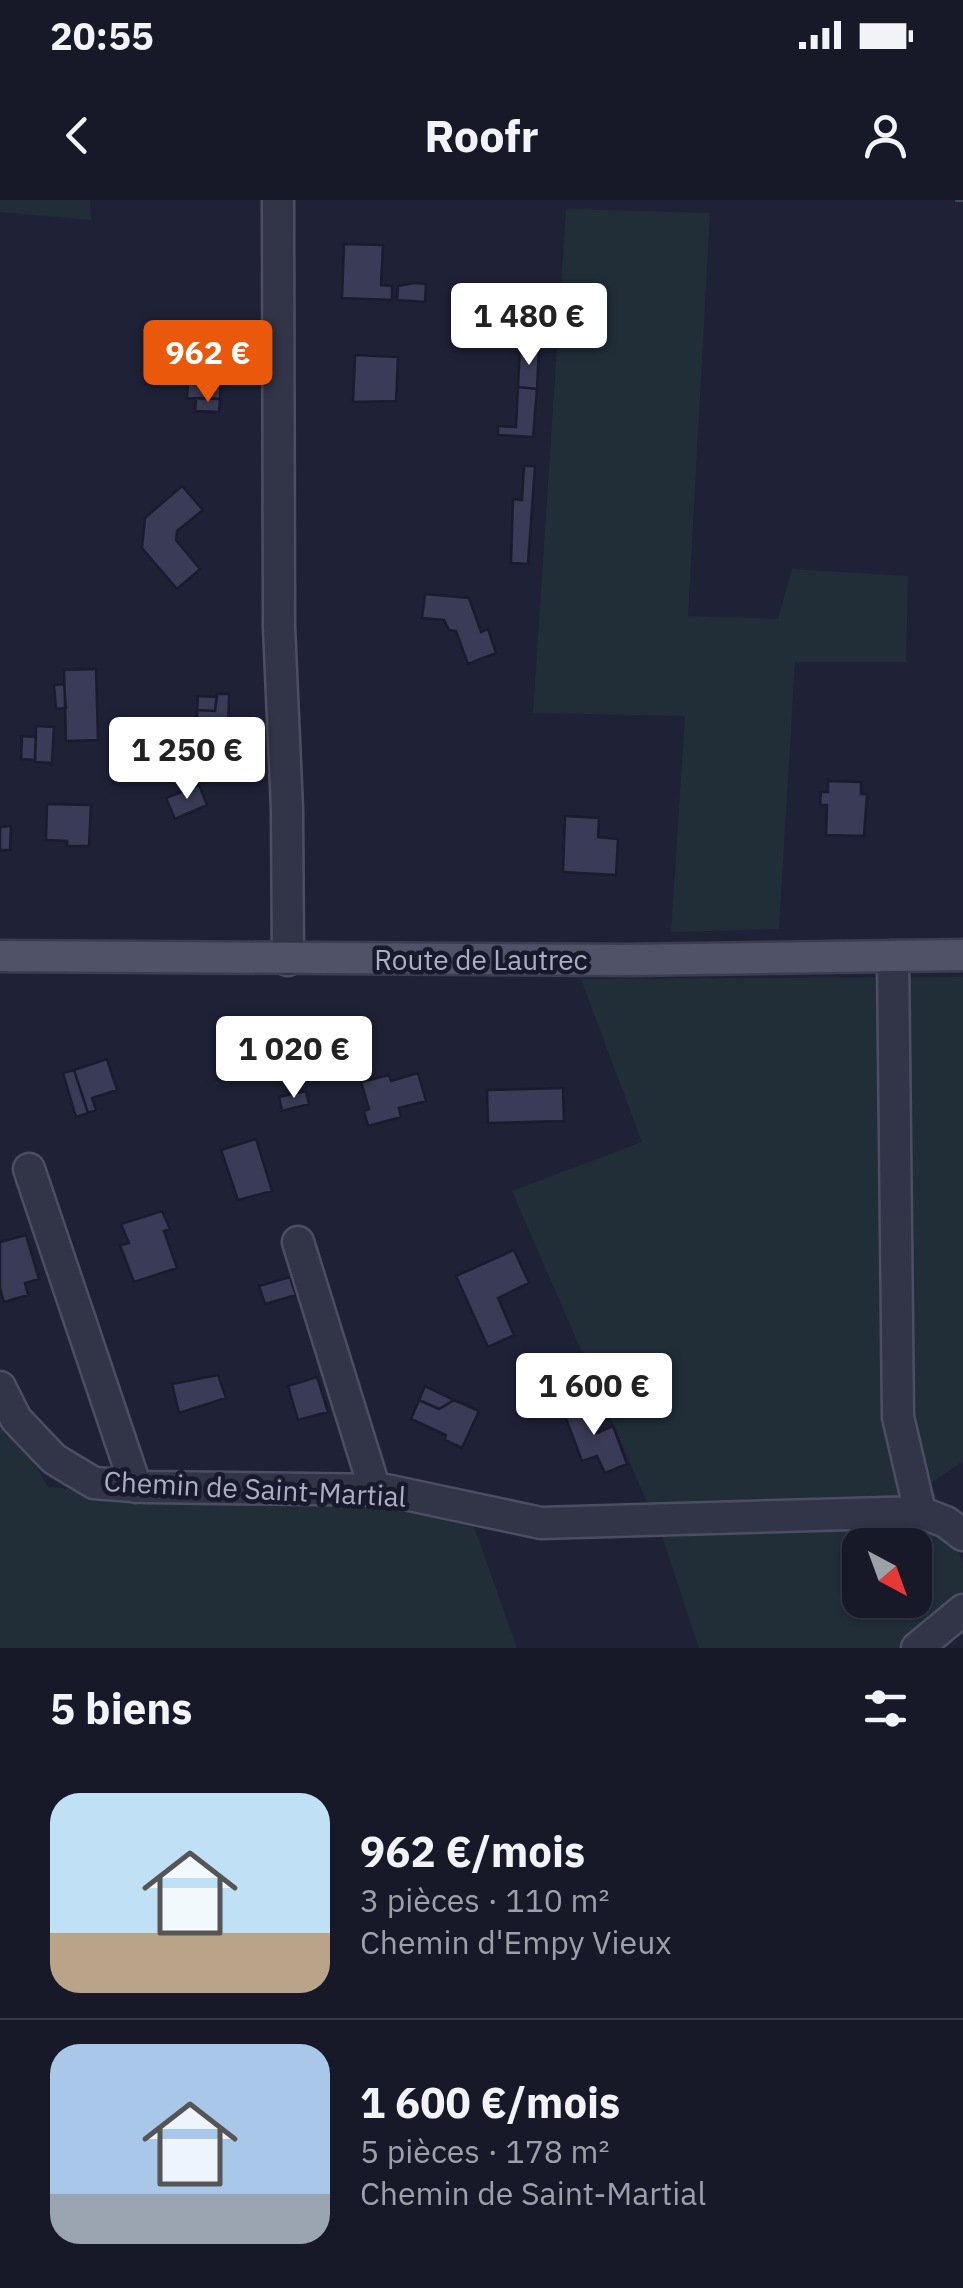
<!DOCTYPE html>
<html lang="fr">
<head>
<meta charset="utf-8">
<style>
	:root { --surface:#171929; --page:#242635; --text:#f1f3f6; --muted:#9ea0a8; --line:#363846; --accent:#ea580c }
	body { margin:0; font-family:"IBM Plex Sans",sans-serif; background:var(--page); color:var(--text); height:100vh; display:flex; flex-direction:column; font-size:38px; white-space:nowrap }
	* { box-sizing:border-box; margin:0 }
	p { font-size:32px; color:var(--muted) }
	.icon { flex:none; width:55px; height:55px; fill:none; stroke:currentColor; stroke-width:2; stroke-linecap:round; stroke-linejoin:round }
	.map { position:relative; height:1448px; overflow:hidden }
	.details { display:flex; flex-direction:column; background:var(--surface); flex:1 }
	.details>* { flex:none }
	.needle { width:65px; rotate:139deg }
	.buttons { position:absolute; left:842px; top:1328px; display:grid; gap:20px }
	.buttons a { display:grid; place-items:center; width:90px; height:90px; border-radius:20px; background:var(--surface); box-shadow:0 2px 8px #0004,0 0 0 2px var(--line); font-size:50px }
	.price { position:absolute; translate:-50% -85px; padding:0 22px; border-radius:10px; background:#fff; color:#222; font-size:32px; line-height:65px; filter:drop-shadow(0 2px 5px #0008) }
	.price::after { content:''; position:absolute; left:50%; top:60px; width:30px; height:22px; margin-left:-15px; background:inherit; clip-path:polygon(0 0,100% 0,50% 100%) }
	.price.current { background:var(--accent); color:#fff }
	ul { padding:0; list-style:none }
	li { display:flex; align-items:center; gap:30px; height:250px; padding:0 50px }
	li+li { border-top:2px solid var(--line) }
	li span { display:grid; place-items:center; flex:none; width:280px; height:200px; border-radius:30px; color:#555 }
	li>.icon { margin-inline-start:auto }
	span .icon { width:120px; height:120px; fill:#fffc; stroke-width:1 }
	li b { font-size:42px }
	h2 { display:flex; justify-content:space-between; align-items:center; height:120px; padding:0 50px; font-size:42px }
	.status { display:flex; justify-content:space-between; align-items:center; height:70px; padding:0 50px; background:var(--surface); direction:ltr }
	.status svg { height:28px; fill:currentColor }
	header { display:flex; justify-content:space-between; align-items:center; height:130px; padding:0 50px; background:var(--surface); font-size:45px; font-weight:700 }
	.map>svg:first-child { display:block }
</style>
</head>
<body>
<div class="status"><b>20:55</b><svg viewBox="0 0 49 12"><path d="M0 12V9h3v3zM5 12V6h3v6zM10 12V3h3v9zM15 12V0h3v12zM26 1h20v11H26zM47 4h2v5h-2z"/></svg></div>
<header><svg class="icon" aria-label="back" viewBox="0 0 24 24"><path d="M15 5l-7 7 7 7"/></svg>Roofr<svg class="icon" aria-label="person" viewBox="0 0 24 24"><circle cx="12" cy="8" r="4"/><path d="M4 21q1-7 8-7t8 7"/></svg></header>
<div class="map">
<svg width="963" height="1448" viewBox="0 0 963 1448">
	<rect width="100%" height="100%" fill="#1f2137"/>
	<!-- green -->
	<path fill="#212e38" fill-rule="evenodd" d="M0,0H90L91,20L0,12Z
		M566,9L710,13L688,416L778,419L792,369L908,376L906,462H795L779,729L671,732L685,516L533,513Z
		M963,777V1261L931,1283L963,1364V1393L902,1448H699L663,1339L512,991L642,942L581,779ZM860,1345H915V1400H860Z
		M0,1203L48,1287L397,1310L474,1327L517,1448H0Z"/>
	<!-- building -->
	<path fill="#3a3c57" stroke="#1a1b2e" stroke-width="2.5" d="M344,44L383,45L381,85L392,86V100L342,98Z
		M414,83L426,84L425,102L397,100L398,86Z
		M520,146L539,148L537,189L518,187Z
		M355,155L398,157L396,201L353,202Z
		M189,157L222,158L220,199L187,198Z
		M518,187L537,189L533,237L498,235V226L516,227Z
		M196,198L220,199L219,212L195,211Z
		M524,266H535L528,364L511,363L513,299L522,300Z
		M182,286L203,310L177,331L176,340L200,369L177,389L142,348L145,318Z
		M425,394L469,398L481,432L488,429L496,453L468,464L456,431L449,430L444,420L422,418Z
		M96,469L98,540L66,541L64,470Z
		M64,484L66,508L56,509L54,485Z
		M217,494H229L228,539L210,538L200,549L199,573L178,572V556H173L174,526L197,527V510L215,511Z
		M198,496L217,497L215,511L197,510Z
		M36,526L54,527L52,563L35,562Z
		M22,536L36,537L35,560L21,559Z
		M828,581L861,582V594H867L864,636L826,635L827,605H820L821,592H828Z
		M199,585L207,605L175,619L166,598Z
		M47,604L91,605L89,646H67V641L46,640Z
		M565,616L599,618L598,637L618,639L616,675L563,672Z
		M11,626L10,650H0V627Z
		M271,825L273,833L285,829L296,866L275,874L270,857L264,859L254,830Z
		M107,859L117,890L92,898L96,910L88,913L74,870Z
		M74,870L88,913L76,917L63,873Z
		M418,873L426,901L399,908L401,917L368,926L364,911L369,909L361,882L389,875L391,881Z
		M563,888L564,921L488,923L487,890Z
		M306,891L309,904L282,911L279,897Z
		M256,939L272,991L238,1000L221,950Z
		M162,1011L170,1029L164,1031L177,1068L134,1082L120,1045L129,1043L121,1024Z
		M26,1035L39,1079L25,1083L28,1095L4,1102L0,1088V1042Z
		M514,1050L529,1083L498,1098L514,1135L488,1147L456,1076Z
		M290,1077L296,1095L265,1104L259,1086Z
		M218,1175L226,1198L179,1213L172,1184Z
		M317,1177L328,1212L298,1220L288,1186Z
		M425,1186L454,1200L439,1209L419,1200Z
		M584,1199L597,1233L613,1226L627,1264L605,1273L597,1256L582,1261L562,1208Z
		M419,1200L439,1209L454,1200L479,1211L462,1248L445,1240L446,1235L411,1219Z"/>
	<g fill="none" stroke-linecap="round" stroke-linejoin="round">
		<defs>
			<path id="minor" d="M278,0L279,427L287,609L288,760
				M893,756L898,1217L920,1312
				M29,969L136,1287
				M298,1042L375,1290
				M0,1187L16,1219L54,1259L94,1283L146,1287L386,1290L541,1323L920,1312L946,1322L963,1335
				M917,1448L963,1410"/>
			<path id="major" d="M0,756L628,760L963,755"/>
		</defs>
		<!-- minor casing -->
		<use href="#minor" stroke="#4d4e63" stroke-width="35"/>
		<!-- major casing -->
		<use href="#major" stroke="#3c3d51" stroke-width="35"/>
		<!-- path -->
		<path stroke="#3b4952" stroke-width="4" stroke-dasharray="8 8" stroke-linecap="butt" d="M955,0H963"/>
		<!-- minor -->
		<use href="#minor" stroke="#323447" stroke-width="30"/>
		<!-- major -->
		<use href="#major" stroke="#505268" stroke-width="30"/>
	</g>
	<g text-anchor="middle" stroke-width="9" stroke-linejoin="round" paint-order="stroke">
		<!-- street labels -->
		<g font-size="28" fill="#acadc5" stroke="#181a2c">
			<text x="481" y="770">Route de Lautrec</text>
			<text transform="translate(255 1289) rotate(3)" y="10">Chemin de Saint-Martial</text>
		</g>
	</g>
</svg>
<div class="buttons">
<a><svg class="needle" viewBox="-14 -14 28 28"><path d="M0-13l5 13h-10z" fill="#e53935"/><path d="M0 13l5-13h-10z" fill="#9ea0a8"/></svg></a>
</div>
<b class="price" style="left:529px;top:168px">1 480 €</b>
<b class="price current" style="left:208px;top:205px">962 €</b>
<b class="price" style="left:187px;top:602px">1 250 €</b>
<b class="price" style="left:294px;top:901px">1 020 €</b>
<b class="price" style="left:594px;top:1238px">1 600 €</b>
</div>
<section class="details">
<h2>5 biens<svg class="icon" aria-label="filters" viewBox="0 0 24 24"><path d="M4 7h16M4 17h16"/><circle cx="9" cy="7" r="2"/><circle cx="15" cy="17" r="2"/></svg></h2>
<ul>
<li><span style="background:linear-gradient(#bfe0f5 70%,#b9a48a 0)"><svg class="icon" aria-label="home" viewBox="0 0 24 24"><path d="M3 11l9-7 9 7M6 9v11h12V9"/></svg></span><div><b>962 €/mois</b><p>3 pièces · 110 m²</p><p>Chemin d'Empy Vieux</p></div></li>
<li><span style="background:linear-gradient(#a9c7e8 75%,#9aa5b1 0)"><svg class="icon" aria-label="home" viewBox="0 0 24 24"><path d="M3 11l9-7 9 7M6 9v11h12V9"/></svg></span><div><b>1 600 €/mois</b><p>5 pièces · 178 m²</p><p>Chemin de Saint-Martial</p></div></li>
</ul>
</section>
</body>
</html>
